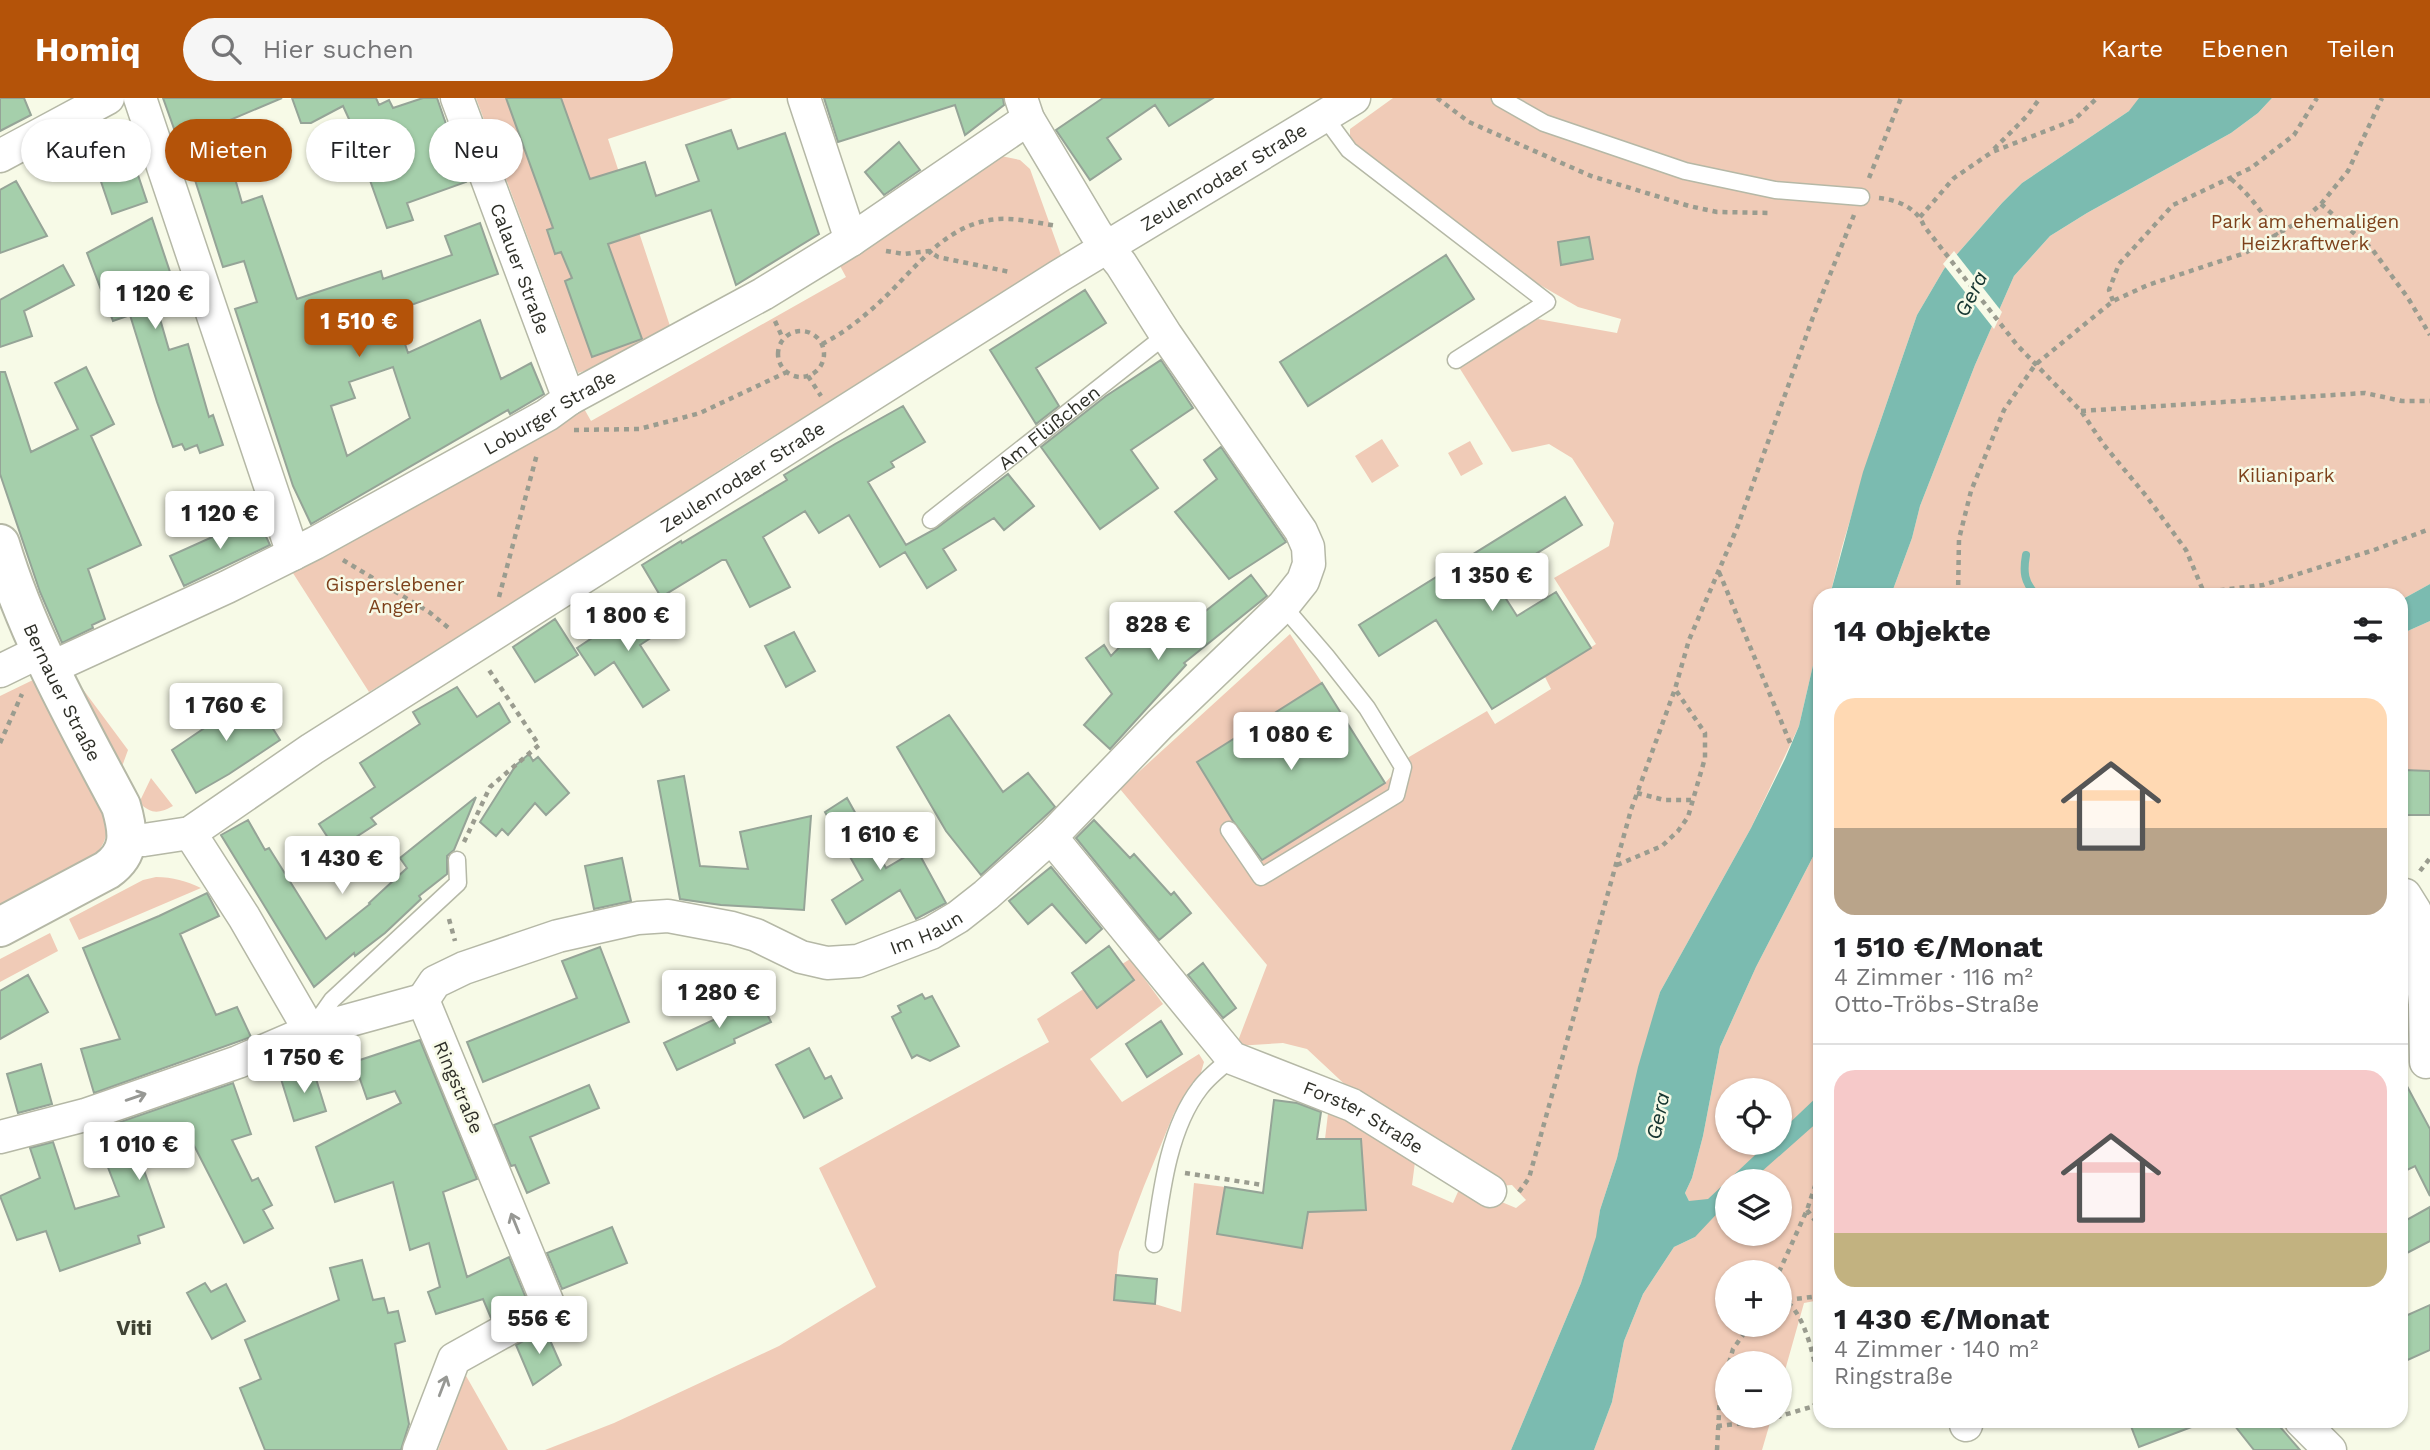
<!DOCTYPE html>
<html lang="de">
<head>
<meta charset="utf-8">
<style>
	:root { --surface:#fff; --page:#f6f6f6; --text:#202124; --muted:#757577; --line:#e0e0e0; --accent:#b45309 }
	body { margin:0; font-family:"Work Sans",sans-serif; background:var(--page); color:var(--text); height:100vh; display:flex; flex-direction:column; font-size:26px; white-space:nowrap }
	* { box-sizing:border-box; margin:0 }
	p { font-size:23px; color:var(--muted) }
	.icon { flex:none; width:38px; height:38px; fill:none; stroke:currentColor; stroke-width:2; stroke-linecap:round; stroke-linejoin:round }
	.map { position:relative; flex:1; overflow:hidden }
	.side { position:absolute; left:1813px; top:490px; width:595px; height:840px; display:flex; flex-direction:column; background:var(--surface); border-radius:21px; box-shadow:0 2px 5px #0004 }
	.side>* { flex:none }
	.top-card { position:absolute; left:21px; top:21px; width:665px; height:63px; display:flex; gap:14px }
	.fabs { position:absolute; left:1715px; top:980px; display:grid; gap:14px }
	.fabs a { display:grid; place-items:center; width:77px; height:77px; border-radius:50%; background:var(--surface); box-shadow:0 2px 5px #0004; font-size:35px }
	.price { position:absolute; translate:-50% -60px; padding:0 16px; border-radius:7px; background:#fff; color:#222; font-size:23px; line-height:46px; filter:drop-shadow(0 2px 4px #0008) }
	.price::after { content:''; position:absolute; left:50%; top:42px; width:21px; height:16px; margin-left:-10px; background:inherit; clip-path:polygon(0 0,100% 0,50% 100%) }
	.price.on { background:var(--accent); color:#fff }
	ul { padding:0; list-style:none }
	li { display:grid; align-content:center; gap:14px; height:371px; padding:0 21px }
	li+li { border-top:2px solid var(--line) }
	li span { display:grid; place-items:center; height:217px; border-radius:21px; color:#555 }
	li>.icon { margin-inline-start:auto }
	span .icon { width:126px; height:126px; fill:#fffc; stroke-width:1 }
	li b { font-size:30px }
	h2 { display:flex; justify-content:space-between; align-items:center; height:84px; padding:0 21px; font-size:30px }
	.pill { padding:0 24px; border-radius:32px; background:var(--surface); box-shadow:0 2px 5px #0004; font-size:24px; line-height:63px }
	.pill.on { background:var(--accent); color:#fff }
	header { display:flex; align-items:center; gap:42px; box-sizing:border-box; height:98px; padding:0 35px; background:var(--accent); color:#fff }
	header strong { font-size:33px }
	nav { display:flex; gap:38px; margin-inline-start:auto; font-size:24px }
	.search { width:490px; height:63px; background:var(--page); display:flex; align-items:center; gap:18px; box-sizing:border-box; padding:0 24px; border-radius:38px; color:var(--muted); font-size:26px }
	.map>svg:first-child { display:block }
</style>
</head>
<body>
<header>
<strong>Homiq</strong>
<div class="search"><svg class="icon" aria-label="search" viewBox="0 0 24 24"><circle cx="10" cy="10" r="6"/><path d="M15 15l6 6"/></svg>Hier suchen</div>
<nav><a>Karte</a><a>Ebenen</a><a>Teilen</a></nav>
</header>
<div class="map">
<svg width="2430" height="1352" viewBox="0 0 2430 1352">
	<rect width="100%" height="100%" fill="#f7fae7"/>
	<!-- green -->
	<path fill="#f0cbb7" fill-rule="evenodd" d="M476,0H732L608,41L671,231L621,261L578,275Z
		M1393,0H2165L2129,13L2022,85L2002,105L1944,171L1917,217L1875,339L1842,449L1830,497H1820V537L1799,628L1751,730L1660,894L1617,1060L1600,1112L1597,1139L1581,1185L1511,1352H545L614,1325L779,1248L876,1189L819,1070L1049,944L1037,921L1130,861L1163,906L1090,961L1122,1004L1199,956L1204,964L1200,978L1174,1015L1144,1088L1119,1154L1114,1202L1155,1206L1181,1214L1194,1085L1225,1089L1218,1136L1302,1150L1310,1103L1339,1113L1366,1112L1361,1041H1325L1329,1007L1415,1064L1412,1087L1453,1105L1461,1087L1516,1110L1526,1102L1512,1087L1498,1088L1354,995L1307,951L1283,945L1236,948L1267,867L1120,691L1290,536L1322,585L1197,664L1260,764L1385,685L1409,659L1487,613L1495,626L1551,591L1545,579L1596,546L1554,480L1609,448L1614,425L1572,360L1549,346L1512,354L1457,266L1538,221L1617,235L1621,221L1578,209L1535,184L1354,45L1350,39V31Z
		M2272,0H2430V486L2401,502V497H1891L1912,440L1920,408L1975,267L2014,178L2050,138L2087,115L2231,35L2258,15Z
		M1001,58L1020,62L1030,71L1062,160L743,357L476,530L369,594L291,472L582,307L591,323L846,179L839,166Z
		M1382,341L1399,368L1372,385L1355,358Z
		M1470,343L1483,366L1461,378L1448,355Z
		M2430,523V673H2404V713L2401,715V536Z
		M35,581C53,613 109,696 107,729C107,740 102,750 94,758L0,811V598Z
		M79,586L128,652L120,674L78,599Z
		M151,680L173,708C158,716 152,716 139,705Z
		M1820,745V1202L1804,1205L1780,1290V1265H1727V1318H1772L1762,1352H1594L1612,1304L1624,1243L1643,1196L1674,1149L1695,1139L1689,1103L1685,1095L1692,1080L1703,1038L1720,949L1756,869ZM1727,992H1780V1045H1727ZM1727,1083H1780V1136H1727ZM1727,1174H1780V1227H1727Z
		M156,779C173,779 186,783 201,790L79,842L69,821L143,782Z
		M50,835L58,853L0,884V861Z
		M465,1276L508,1352H438Z"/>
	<!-- water -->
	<path fill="#7bbbb0" d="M2139,0H2272L2258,15L2231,35L2087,115L2050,138L2014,178L1975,267L1920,408L1912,440L1891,497H1830L1863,374L1917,217L1944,171L2002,105L2022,85L2129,13Z
		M2430,486V523L2401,536V502Z
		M1820,537V745L1756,869L1720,949L1703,1038L1692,1080L1685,1095L1689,1103L1708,1101L1768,1045H1780V1034L1820,996V1022L1751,1083H1727V1105L1695,1139L1674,1149L1643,1196L1624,1243L1612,1304L1594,1352H1511L1581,1185L1596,1139L1600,1112L1617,1060L1638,969L1660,894L1751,730L1785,661L1799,628Z"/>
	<!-- pier -->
	<path fill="#f7fae7" d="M1954,153L2002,214L1994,231L1943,166Z"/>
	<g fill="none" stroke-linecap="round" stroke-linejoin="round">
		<!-- stream -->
		<path stroke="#7bbbb0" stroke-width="8" d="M2026,457C2023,474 2024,484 2036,497"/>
	</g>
	<!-- building -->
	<path fill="#a5cfab" stroke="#95a497" stroke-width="2" fill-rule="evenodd" d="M0,0H24L31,17L0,33Z
		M163,0H282L223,25L177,39Z
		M292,0H376L379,7L389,2L393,10L423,0H437L466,84L407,105L413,122L387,130L366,71L371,69L343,8L311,25H301Z
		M506,0H561L590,81L645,64L656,98L699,83L686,47L731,32L738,51L785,35L819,136L736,187L711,112L608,146L642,241L592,259L565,183L572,180L561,154L555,156L547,132L553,130Z
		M824,0H1003L1004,7L965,37L955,7L838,44Z
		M1103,0H1213L1169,28L1155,7L1107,40L1121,61L1090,82L1056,32Z
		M120,23L136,65H134L147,104L112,116L96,69L60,82L51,57L85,44L83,37Z
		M899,44L920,72L884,97L865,74Z
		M232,70L242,105L262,98L297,201L381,173L383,181L452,157L445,138L480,125L498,176L394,213L408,255L480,222L501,281L531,265L544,296L510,316L508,312L311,426L293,388L235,211L257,204L244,163L223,169L195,82ZM393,269L410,320L347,358L331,308L355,300L349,284Z
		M16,83L47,138L0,155V92Z
		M152,120L176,192L154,200L169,252L188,246L209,319L213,317L223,347L200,355L197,347L185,352L182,346L173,349L157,304L130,217L113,223L87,155Z
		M1589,139L1593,161L1561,167L1558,144Z
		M1446,157L1474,201L1308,308L1280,264Z
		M63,167L74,187L24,213L32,238L0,249V202Z
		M1085,192L1106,225L1036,270L1059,308L1036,326L990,252Z
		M1161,262L1193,310L1131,352L1158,390L1100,431L1041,349L1106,298Z
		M86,269L114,326L91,338L141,447L88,471L105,521L92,527L93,530L62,545L40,494L0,376V274H5L31,354L78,331L55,285Z
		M903,308L925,344L891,364L894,369L868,384L906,447L937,430L1008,376L1034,408L1004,432L994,420L943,451L956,472L927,490L905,454L880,469L849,417L819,435L805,413L763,439L790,489L750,509L726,462H722L661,499L642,467L681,443L682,445L787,382L784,377L835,346Z
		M1221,349L1286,444L1229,481L1175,414L1217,381L1204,362Z
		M1565,399L1582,427L1494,482L1517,518L1556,494L1591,550L1492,611L1436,522L1379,558L1359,527Z
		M257,419L270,447L184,488L170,458Z
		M1251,477L1267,498L1184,565L1186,567L1110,651L1084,627L1112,596L1086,560L1104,547L1111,558L1143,525L1164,546Z
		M645,505L663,532L640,547L669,592L643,609L614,564L595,577L577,550Z
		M555,521L578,557L535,584L513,549Z
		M794,534L815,573L786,589L765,548Z
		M1322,585L1385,685L1262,762L1233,723L1197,664Z
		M457,589L477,619L499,605L510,624L371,720L376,726L336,752L319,726L375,689L360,665L420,626L413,614Z
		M248,591L280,642L229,676L196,695L172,652L234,610L229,602Z
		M949,617L1003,694L1028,675L1055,709L981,777L946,733L897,649Z
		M529,656L533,663L538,659L569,695L546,717L535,705L508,737L502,731L496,738L480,724L516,667Z
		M2404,672L2430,673V717H2404Z
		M684,678L700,768L748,771L740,734L811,718L804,812L721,807L680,801L658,683Z
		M476,699L454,752L447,758V776L419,798L421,801L385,835L355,858L354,855L314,889L221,737L248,722L265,752L269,750L326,841L370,806L369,805L407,770L400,760Z
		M847,700L886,770L917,752L946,805L916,821L900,792L846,826L832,802L863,782L825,714Z
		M1094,722L1130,760L1134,756L1171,797L1174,794L1191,815L1159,842L1076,740Z
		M622,760L631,803L594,811L585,768Z
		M1051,769L1102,831L1086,845L1052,806L1028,826L1009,803Z
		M207,795L219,818L180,836L216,917L237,909L251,939L94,995L81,951L120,941L83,850L159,818Z
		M1109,848L1134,882L1097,910L1072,875Z
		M600,849L629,924L483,984L467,944L577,900L562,863Z
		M1203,865L1236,910L1223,920L1188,877Z
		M28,877L48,914L0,941V893Z
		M753,887L771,924L734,941L735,945L677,972L664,945L739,910L732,897Z
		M922,896L925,901L932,898L959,948L930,963L917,957L912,960L892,919L901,914L898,908Z
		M1161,923L1182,956L1147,979L1126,946Z
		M420,942L477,1081L443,1094L467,1179L509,1159L526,1200L491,1220L483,1201L436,1216L428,1194L440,1189L429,1145L410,1152L393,1084L335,1104L316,1049L401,1005L395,993L367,1001L354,964Z
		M809,950L825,981L831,978L842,1000L804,1020L776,967Z
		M41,966L52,1006L18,1015L7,976Z
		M313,971L326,1013L294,1023L281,981Z
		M2401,977L2430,1031V1098L2415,1068L2401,1075Z
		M233,985L251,1036L232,1042L252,1083L258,1080L272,1107L263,1112L273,1130L244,1145L183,1026L134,1044L164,1129L138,1138L140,1145L60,1173L46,1133L17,1142L0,1098L40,1080L30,1050L53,1044L75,1111L119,1098L94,1033Z
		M589,987L599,1010L530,1039L549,1085L527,1095L515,1067L511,1068L494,1027Z
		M1274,1002L1297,1005L1321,1014L1317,1041H1361L1366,1112L1308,1114L1302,1150L1217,1136L1225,1089L1263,1095Z
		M2430,1109V1143L2401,1158V1125Z
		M612,1129L627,1165L562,1191L547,1155Z
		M362,1162L373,1202L384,1200L388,1215L398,1213L405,1243L395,1246L409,1326L401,1352H265L240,1290L261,1281L245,1242L339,1202L330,1170Z
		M1116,1177L1157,1181L1155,1206L1114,1202Z
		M205,1185L211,1194L226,1186L245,1223L212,1241L187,1195Z
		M2430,1207V1252L2401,1265V1220Z
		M545,1231L561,1267L533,1287L516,1247Z
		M2129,1323H2202V1325L2139,1349Z
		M2231,1323H2275L2300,1352H2254Z"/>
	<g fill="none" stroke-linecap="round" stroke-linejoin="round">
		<defs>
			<g id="service">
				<path d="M1500,0L1544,25L1685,73L1775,92L1861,99"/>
				<path d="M1324,18L1349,52L1547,204L1456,262"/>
				<path id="s1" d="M931,422L1166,237"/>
				<path d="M1229,732L1261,779L1396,697L1403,669L1367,610L1326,558L1283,508"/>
				<path d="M313,929L332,902L458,785L457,762"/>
				<path d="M1154,1146C1161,1096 1168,1031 1200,990C1208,979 1221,969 1232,960"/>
			</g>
			<g id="minor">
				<path d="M140,0L293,456"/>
				<path id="s2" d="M457,0L569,301"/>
				<path d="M804,0L851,142"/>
				<path d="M0,58L108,0"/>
				<path id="s3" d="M48,571L227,489L315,445L547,317L569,301L763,196L851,142L1028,21"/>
				<path d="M0,573L41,553"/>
				<path d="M190,735L244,819L310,933"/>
				<path id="s4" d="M1051,739L1232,960L1352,1007L1490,1093"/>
				<path id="s5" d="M127,741L144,742L190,735L312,651L1059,178L1354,0"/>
				<path d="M2401,796L2405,797L2415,813L2419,842L2425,906L2426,964"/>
				<path id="s6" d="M423,902L435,884L464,870L558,838L638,820L668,818L732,830L756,837L801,859L827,865L858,863L931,835L958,819L986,797L1051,739L1160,626L1283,508L1303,483L1309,466L1308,449L1301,433L1166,237L1121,166L1096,135L1028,21L1021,0"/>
				<path d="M0,1039L85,1017L238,964L310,933L423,902"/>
				<path d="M2301,1323L2330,1352"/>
				<path d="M1966,1327L1967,1323"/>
				<path d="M419,1352L454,1261L549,1208L423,902"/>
			</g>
			<g id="tertiary">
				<path id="s7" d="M0,446C28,539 76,623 121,708C129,735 131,755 107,772L0,829"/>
			</g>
		</defs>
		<!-- service casing -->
		<use href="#service" stroke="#b5b8a6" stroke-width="19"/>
		<!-- minor casing -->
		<use href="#minor" stroke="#b5b8a6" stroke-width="35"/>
		<!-- tertiary casing -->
		<use href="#tertiary" stroke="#b5b8a6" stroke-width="42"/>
		<!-- path -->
		<path stroke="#9a9c8f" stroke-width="4.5" stroke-dasharray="5 5" stroke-linecap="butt" d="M1437,0L1469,24L1591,78L1689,108L1717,114L1772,115
			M1994,51L2027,18L2040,0
			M1869,80L1901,0
			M2231,81C2250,97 2264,116 2277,138
			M1879,100C1898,102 1917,110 1924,128L2017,247L2081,313L2104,347L2147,399L2186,452L2205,497
			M2321,106L2372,151L2408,200L2430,237
			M1920,119L1954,80L1992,54L2074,22L2097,0
			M886,153L904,156L929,153L938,159L1010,174
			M2113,203L2109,192L2119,166L2173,107L2251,70L2294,37L2317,0
			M775,223L783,241
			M778 256a23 23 0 1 1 46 0a23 23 0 1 1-46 0Z
			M822,246C844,235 865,218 883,201C917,169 947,124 999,121C1019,120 1038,125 1057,128
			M808,278L821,298
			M2081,313L2365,295L2402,303H2430
			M574,332L639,331L678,321L700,315L787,274
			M343,462L429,514L450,531
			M1719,474L1791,647
			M1958,497L1959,441L1971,393L2004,312L2035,267L2113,203L2148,187L2245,155L2305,120L2321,106L2348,73L2382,0
			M2180,497L2263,487L2374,452L2430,431
			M499,499L537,356
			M0,645L22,596
			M1637,695L1664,702H1691
			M464,744L490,689L539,647L489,572
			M1617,767L1662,748L1678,733L1688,719L1705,660V635L1675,591
			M2420,773L2430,760
			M449,821L455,843
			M1185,1075L1263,1087
			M1519,1094L1529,1080L1631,712L1675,591L1689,542L1737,430L1813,219L1854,117
			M1807,1112L1820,1129
			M1779,1174L1807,1112L1820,1073
			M1780,1199C1806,1212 1813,1260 1820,1287
			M1787,1202L1820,1198
			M1729,1265L1733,1251L1750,1227
			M1717,1328L1764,1323L1814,1308L1820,1295
			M1717,1352L1720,1296L1727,1270"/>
		<!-- service -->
		<use href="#service" stroke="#fff" stroke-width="16"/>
		<!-- minor -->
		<use href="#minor" stroke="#fff" stroke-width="32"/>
		<!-- tertiary -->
		<use href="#tertiary" stroke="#fff" stroke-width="38"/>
	</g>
	<!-- one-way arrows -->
	<defs><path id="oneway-shaft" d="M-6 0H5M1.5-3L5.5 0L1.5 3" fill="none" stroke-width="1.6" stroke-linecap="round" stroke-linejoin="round" transform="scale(1.75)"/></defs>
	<g stroke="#979894">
		<use href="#oneway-shaft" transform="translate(136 999) rotate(-19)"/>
		<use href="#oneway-shaft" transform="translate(515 1125) rotate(-112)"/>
		<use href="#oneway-shaft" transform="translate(443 1288) rotate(-69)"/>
	</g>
	<g text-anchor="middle" stroke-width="5" stroke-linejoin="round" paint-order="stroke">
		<!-- street labels -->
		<g font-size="19" fill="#2f3029" stroke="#f7fae7">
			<text dy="7" stroke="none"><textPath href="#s5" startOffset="1288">Zeulenrodaer Straße</textPath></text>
			<text dy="7" stroke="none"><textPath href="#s2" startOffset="182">Calauer Straße</textPath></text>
			<text dy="7" stroke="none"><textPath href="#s3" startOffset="564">Loburger Straße</textPath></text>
			<text dy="7" stroke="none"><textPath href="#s1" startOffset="150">Am Flüßchen</textPath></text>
			<text dy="7" stroke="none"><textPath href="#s5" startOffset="721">Zeulenrodaer Straße</textPath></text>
			<text dy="7" stroke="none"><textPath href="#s7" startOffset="161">Bernauer Straße</textPath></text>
			<text dy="7" stroke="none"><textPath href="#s6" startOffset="537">Im Haun</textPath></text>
			<text transform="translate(459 989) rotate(67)" y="7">Ringstraße</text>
			<text dy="7" stroke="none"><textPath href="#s4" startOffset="430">Forster Straße</textPath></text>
		</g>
		<!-- park labels -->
		<g font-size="19" fill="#7d411b" stroke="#f7fae7">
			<text x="2305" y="130">Park am ehemaligen<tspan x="2305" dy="22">Heizkraftwerk</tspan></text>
			<text x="2286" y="384">Kilianipark</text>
			<text x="395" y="493">Gisperslebener<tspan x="395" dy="22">Anger</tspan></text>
		</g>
		<!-- water labels -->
		<g font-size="21" font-style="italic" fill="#153530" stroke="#f7fae7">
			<text transform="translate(1971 196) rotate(-63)" y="7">Gera</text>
			<text transform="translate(1658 1018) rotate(-78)" y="7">Gera</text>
		</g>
		<!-- neighbourhood labels -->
		<g font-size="21" font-weight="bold" fill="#3f4233" stroke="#f7fae7">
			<text x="134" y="1237">Viti</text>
		</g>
	</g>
</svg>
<div class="fabs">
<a><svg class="icon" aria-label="locate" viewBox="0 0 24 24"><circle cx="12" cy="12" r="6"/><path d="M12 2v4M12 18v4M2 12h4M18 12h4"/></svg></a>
<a><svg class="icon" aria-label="layers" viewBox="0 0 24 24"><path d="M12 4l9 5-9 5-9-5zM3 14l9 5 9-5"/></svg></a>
<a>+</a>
<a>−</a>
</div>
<b class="price" style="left:155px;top:233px">1 120 €</b>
<b class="price on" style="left:359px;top:261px">1 510 €</b>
<b class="price" style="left:220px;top:453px">1 120 €</b>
<b class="price" style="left:1492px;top:515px">1 350 €</b>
<b class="price" style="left:628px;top:555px">1 800 €</b>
<b class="price" style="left:1158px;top:564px">828 €</b>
<b class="price" style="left:226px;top:645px">1 760 €</b>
<b class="price" style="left:1291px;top:674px">1 080 €</b>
<b class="price" style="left:880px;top:774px">1 610 €</b>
<b class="price" style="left:342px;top:798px">1 430 €</b>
<b class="price" style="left:719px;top:932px">1 280 €</b>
<b class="price" style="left:304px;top:997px">1 750 €</b>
<b class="price" style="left:139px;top:1084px">1 010 €</b>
<b class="price" style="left:539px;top:1258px">556 €</b>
<div class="top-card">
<a class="pill">Kaufen</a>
<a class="pill on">Mieten</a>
<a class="pill">Filter</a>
<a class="pill">Neu</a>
</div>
<section class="side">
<h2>14 Objekte<svg class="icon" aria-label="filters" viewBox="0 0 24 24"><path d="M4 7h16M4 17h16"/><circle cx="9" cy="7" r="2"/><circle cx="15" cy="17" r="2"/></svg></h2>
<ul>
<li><span style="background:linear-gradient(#ffd9b3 60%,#b9a48a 0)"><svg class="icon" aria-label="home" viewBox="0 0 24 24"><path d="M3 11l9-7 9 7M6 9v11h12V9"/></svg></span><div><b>1 510 €/Monat</b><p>4 Zimmer · 116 m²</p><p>Otto-Tröbs-Straße</p></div></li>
<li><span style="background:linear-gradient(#f6c9c9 75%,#c2b280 0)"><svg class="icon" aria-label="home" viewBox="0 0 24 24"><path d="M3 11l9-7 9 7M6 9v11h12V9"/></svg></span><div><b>1 430 €/Monat</b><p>4 Zimmer · 140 m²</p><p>Ringstraße</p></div></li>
</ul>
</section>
</div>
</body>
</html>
